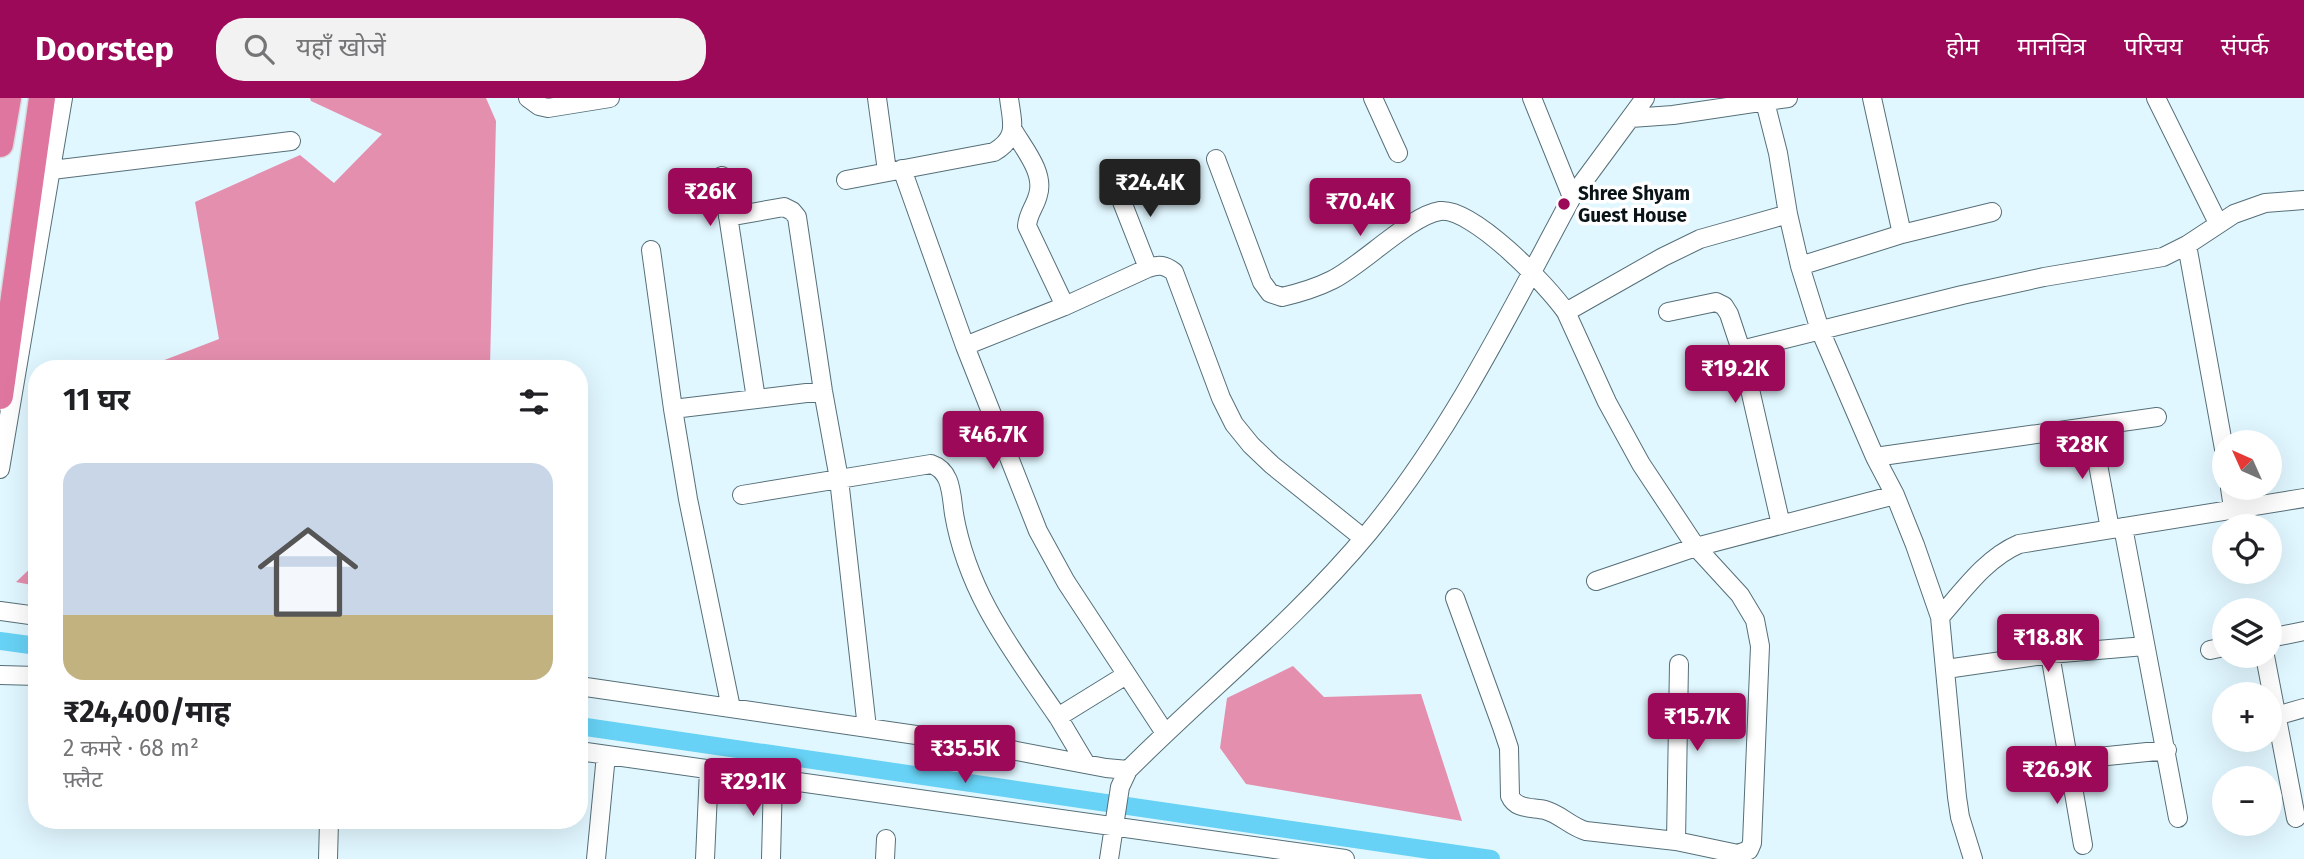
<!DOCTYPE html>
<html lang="hi">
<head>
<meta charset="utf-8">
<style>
	:root { --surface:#fff; --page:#f2f2f2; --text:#202124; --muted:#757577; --accent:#9b0958 }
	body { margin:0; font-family:"Fira Sans","Noto Sans Devanagari",sans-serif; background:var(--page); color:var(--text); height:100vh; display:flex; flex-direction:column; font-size:26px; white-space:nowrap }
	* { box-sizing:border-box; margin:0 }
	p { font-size:23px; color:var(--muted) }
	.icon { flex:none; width:38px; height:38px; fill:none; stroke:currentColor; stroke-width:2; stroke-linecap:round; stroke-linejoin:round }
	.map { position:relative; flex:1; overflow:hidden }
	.drawer { position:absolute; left:28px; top:262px; width:560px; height:469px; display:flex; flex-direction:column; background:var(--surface); border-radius:28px; box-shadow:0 7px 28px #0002 }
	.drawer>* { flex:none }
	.needle { width:46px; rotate:315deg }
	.fabs { position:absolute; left:2212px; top:332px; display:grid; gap:14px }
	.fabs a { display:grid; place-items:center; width:70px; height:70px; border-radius:50%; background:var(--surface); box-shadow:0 7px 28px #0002; font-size:35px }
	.price { position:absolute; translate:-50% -60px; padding:0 16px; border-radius:7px; background:var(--accent); color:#fff; font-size:23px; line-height:46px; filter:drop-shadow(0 2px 4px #0008) }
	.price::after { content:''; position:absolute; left:50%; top:42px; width:21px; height:16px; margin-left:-10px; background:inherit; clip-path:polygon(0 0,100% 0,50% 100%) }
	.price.active { background:#222; color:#fff }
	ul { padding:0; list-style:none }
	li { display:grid; align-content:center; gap:14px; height:371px; padding:0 35px }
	li span { display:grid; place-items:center; height:217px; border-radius:21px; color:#555 }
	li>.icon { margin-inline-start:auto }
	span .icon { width:126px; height:126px; fill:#fffc; stroke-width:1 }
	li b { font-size:30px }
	h2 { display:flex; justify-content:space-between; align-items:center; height:84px; padding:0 35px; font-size:30px }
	header { display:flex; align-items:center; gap:42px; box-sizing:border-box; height:98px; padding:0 35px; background:var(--accent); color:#fff }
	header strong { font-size:33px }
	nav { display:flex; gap:38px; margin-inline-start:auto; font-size:24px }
	.search { width:490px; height:63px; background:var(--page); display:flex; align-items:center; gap:18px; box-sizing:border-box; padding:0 24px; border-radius:28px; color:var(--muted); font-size:26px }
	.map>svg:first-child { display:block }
</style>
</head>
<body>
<header>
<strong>Doorstep</strong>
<div class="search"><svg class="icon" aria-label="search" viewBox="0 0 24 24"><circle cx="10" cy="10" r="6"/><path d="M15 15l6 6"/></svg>यहाँ खोजें</div>
<nav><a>होम</a><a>मानचित्र</a><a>परिचय</a><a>संपर्क</a></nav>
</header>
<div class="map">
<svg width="2304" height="761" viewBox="0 0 2304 761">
	<rect width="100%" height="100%" fill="#e1f7ff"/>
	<!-- forest -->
	<path fill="#e58fae" d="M310,0H486L496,23L490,268L514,271H148L149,268L219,241L195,104L300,57L334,85L382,36L311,3Z
		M37,464V488L16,484Z
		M1293,568L1324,599L1421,596L1462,723L1246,686L1220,650L1227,600Z"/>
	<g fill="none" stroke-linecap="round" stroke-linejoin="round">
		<!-- canal -->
		<path stroke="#67d2f5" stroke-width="18" d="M0,543L37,548
			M579,628L1491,761"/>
		<defs>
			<path id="minor" d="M528,0L539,8L548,10L610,0
				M877,0L887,73
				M1373,0L1398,55
				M1764,0L1778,55L1788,116L1800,168
				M1872,0L1902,136
				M2156,0L2218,125
				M1631,20L1673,17L1788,0
				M1013,32C1024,51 1045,75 1038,97C1035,109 1028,115 1027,128L1065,208
				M1216,61L1262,184L1270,195L1282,199C1299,195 1316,190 1332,182C1361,168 1411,117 1440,113C1473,109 1548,188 1566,214L1663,159L1700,141L1788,116
				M902,71L965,248L1038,433L1066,484L1165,635
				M52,72L291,43
				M722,78L756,301
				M846,82L994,54C1019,39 1012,25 1009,0
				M1115,86L1148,170
				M1572,99L1645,0
				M728,119L784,109L792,113L797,119L823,293L839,381L867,630
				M2187,147L2224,351
				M651,152L673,311L688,401L731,610
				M1668,214L1716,204L1724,208L1729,216L1741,252L1781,427
				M965,248L1065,208L1148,170C1159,166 1165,167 1174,174L1221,300L1234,326L1251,347L1272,367L1363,440
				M1741,252L1962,197L2044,179L2163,159L2187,147L2234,116L2265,105L2304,102
				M673,311L823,293
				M2091,329L2110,431
				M1875,359L2157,319
				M0,371L63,0
				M2230,390L2233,410
				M742,397L931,366C952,373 951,396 954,416C968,497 1013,553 1058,619
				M2123,429L2178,720
				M1596,483L1696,449L1895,397
				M1455,500L1502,629L1509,650L1510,698C1516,712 1533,709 1545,712C1560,716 1571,729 1586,733L1676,743L1738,756L1749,752L1752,745L1760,548L1755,522L1740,497L1696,449L1641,366L1607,304L1566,214
				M0,513L37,518
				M1940,519C1963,493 1986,460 2019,446L2304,400
				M2270,540L2304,533
				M2210,552L2224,549
				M2050,556L2083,747
				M2265,558L2296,720
				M1946,571L2050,556L2145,548
				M0,577L37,578
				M579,588L985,647L1106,670L1128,672
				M2276,618L2304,610
				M579,653L1345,761
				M2068,662L2167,652
				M1086,666L1058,619L1126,577
				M1676,743L1679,566
				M328,761L329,723
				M596,761L606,657
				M705,761L709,672
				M771,761L773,679
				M885,761L886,741
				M1109,761L1120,689L1128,672C1208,592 1297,521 1369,434C1452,333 1510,214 1572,99L1532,0
				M1973,761L1960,719L1957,699L1940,519L1915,447L1895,397L1875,359L1820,232L1800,168L1902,136L1992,114"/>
			<path id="highway" d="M0,46L8,0
				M0,298L42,0"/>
		</defs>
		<!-- minor casing -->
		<use href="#minor" stroke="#566f78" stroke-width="20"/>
		<!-- highway casing -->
		<use href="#highway" stroke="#d8d9da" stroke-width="29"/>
		<!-- minor -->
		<use href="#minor" stroke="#fff" stroke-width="18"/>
		<!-- highway -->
		<use href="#highway" stroke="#df769f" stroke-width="26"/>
	</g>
	<!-- markers -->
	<circle fill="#9b0958" stroke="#fff" stroke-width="2.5" cx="1564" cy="106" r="7"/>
	<g text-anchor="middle" stroke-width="7" stroke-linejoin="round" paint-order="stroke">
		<!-- poi labels -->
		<g font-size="19" font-weight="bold" fill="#0a1418" stroke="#fff" text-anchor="start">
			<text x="1578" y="102">Shree Shyam<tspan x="1578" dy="22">Guest House</tspan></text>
		</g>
	</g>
</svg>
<div class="fabs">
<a><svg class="needle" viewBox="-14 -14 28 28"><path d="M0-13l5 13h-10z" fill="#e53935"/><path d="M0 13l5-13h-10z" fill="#757577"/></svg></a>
<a><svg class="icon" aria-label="locate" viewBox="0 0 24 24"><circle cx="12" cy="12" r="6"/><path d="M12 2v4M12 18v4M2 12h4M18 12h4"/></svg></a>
<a><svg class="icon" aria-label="layers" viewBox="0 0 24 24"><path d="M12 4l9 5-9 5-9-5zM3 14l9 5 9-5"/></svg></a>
<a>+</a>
<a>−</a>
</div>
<b class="price active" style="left:1150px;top:121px">₹24.4K</b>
<b class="price" style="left:710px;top:130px">₹26K</b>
<b class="price" style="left:1360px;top:140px">₹70.4K</b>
<b class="price" style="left:1735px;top:307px">₹19.2K</b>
<b class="price" style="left:993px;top:373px">₹46.7K</b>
<b class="price" style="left:2082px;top:383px">₹28K</b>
<b class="price" style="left:2048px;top:576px">₹18.8K</b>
<b class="price" style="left:1697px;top:655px">₹15.7K</b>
<b class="price" style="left:965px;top:687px">₹35.5K</b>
<b class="price" style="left:2057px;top:708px">₹26.9K</b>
<b class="price" style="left:753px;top:720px">₹29.1K</b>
<section class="drawer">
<h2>11 घर<svg class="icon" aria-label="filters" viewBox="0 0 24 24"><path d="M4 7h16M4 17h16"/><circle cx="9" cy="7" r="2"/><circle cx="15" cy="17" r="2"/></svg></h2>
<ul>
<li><span style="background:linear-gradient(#c9d6e8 70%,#c2b280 0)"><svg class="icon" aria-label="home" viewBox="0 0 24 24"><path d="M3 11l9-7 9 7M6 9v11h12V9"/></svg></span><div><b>₹24,400/माह</b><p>2 कमरे · 68 m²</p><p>फ़्लैट</p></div></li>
</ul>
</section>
</div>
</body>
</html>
